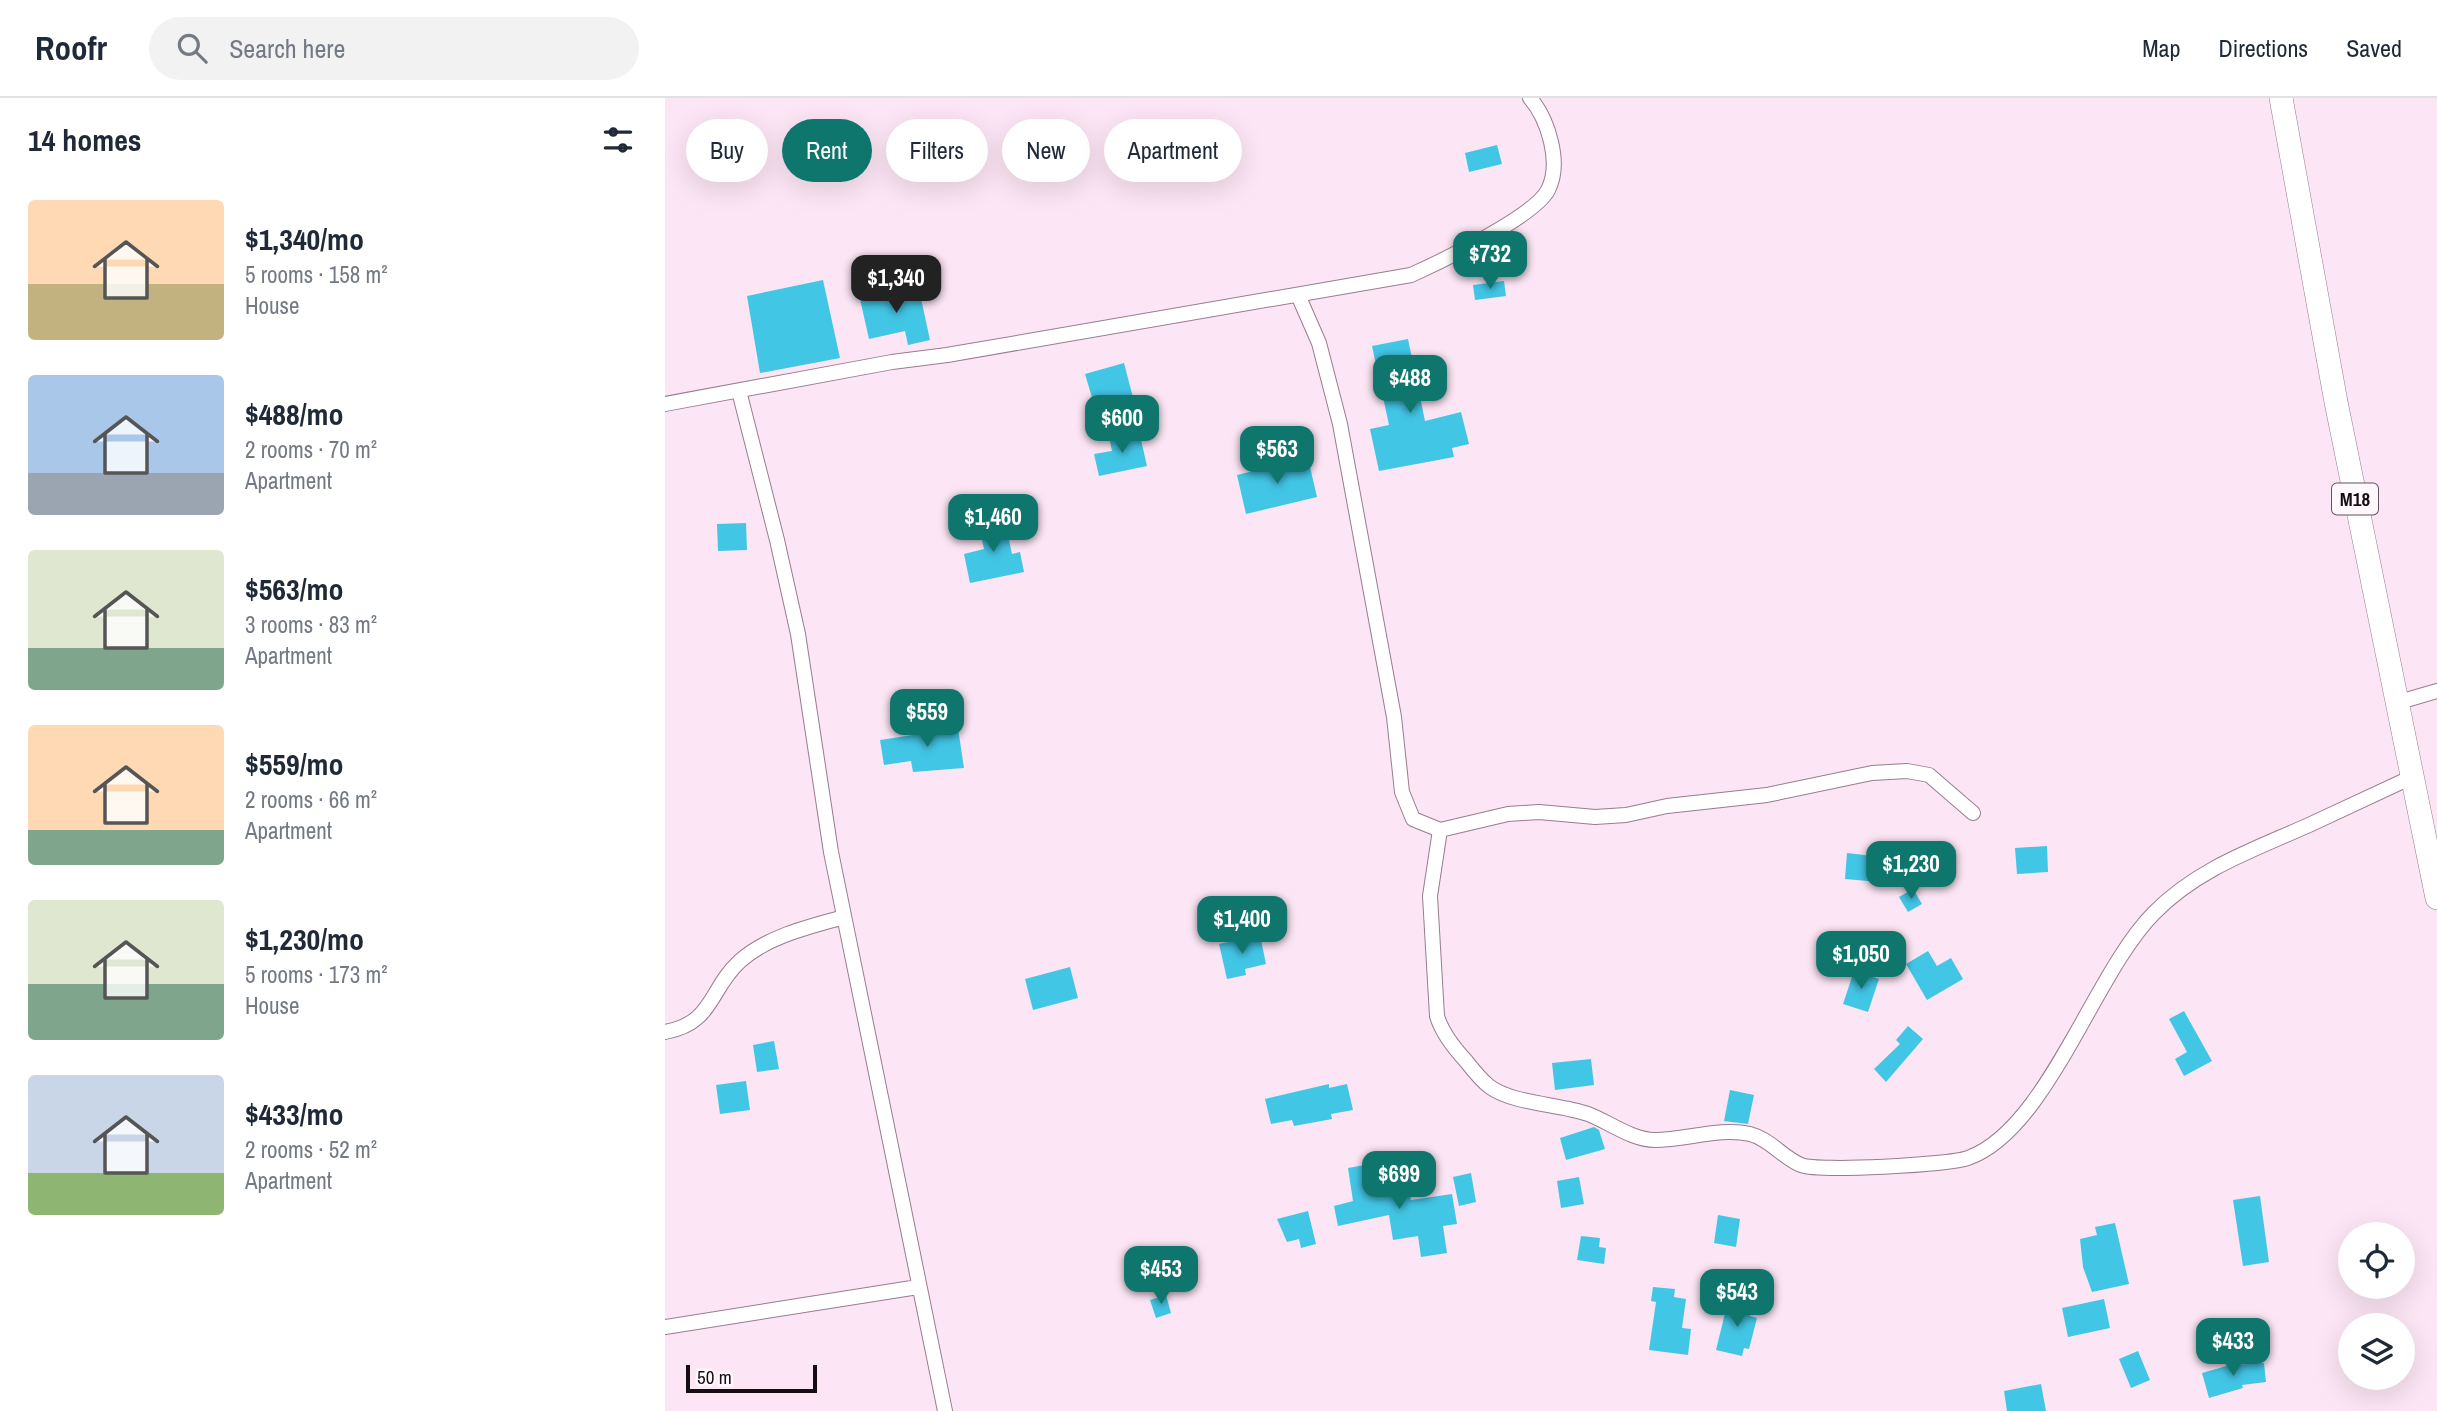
<!DOCTYPE html>
<html lang="en">
<head>
<meta charset="utf-8">
<style>
	:root { --surface:#fff; --page:#f2f2f3; --text:#1f2937; --muted:#747a83; --line:#e0e1e3; --accent:#0f766e }
	body { margin:0; font-family:"Archivo Narrow",sans-serif; background:var(--page); color:var(--text); height:100vh; display:flex; flex-direction:column; font-size:26px; white-space:nowrap }
	* { box-sizing:border-box; margin:0 }
	p { font-size:23px; color:var(--muted) }
	.icon { flex:none; width:38px; height:38px; fill:none; stroke:currentColor; stroke-width:2; stroke-linecap:round; stroke-linejoin:round }
	.map { position:relative; flex:1; overflow:hidden }
	.side { display:flex; flex-direction:column; background:var(--surface); width:665px }
	.side>* { flex:none }
	.guide { position:absolute; left:21px; top:21px; width:665px; height:63px; display:flex; gap:14px }
	.tools { position:absolute; left:1673px; top:1124px; display:grid; gap:14px }
	.tools a { display:grid; place-items:center; width:77px; height:77px; border-radius:50%; background:var(--surface); box-shadow:0 7px 28px #0002; font-size:35px }
	.scale { position:absolute; left:21px; bottom:18px; width:131px; box-sizing:border-box; padding-left:7px; border:4px solid #160d13; border-top:0; font-size:19px; line-height:24px; white-space:nowrap; color:#160d13; -webkit-text-stroke:5px #fef8fc; paint-order:stroke }
	.price { position:absolute; translate:-50% -60px; padding:0 16px; border-radius:14px; background:var(--accent); color:#fff; font-size:23px; line-height:46px; filter:drop-shadow(0 2px 4px #0008) }
	.price::after { content:''; position:absolute; left:50%; top:42px; width:21px; height:16px; margin-left:-10px; background:inherit; clip-path:polygon(0 0,100% 0,50% 100%) }
	.price.on { background:#222; color:#fff }
	ul { padding:0; list-style:none }
	li { display:flex; align-items:center; gap:21px; height:175px; padding:0 28px }
	li span { display:grid; place-items:center; flex:none; width:196px; height:140px; border-radius:7px; color:#555 }
	li>.icon { margin-inline-start:auto }
	span .icon { width:84px; height:84px; fill:#fffc; stroke-width:1 }
	li b { font-size:30px }
	h2 { display:flex; justify-content:space-between; align-items:center; height:84px; padding:0 28px; font-size:30px }
	.tag { padding:0 24px; border-radius:32px; background:var(--surface); box-shadow:0 7px 28px #0002; font-size:24px; line-height:63px }
	.tag.on { background:var(--accent); color:#fff }
	header { display:flex; align-items:center; gap:42px; box-sizing:border-box; height:98px; padding:0 35px; background:var(--surface); border-bottom:2px solid var(--line) }
	header strong { font-size:33px }
	nav { display:flex; gap:38px; margin-inline-start:auto; font-size:24px }
	.search { width:490px; height:63px; background:var(--page); display:flex; align-items:center; gap:18px; box-sizing:border-box; padding:0 24px; border-radius:38px; color:var(--muted); font-size:26px }
	main { display:flex; flex:1; min-height:0 }
	.map>svg:first-child { display:block }
</style>
</head>
<body>
<header>
<strong>Roofr</strong>
<div class="search"><svg class="icon" aria-label="search" viewBox="0 0 24 24"><circle cx="10" cy="10" r="6"/><path d="M15 15l6 6"/></svg>Search here</div>
<nav><a>Map</a><a>Directions</a><a>Saved</a></nav>
</header>
<main>
<section class="side">
<h2>14 homes<svg class="icon" aria-label="filters" viewBox="0 0 24 24"><path d="M4 7h16M4 17h16"/><circle cx="9" cy="7" r="2"/><circle cx="15" cy="17" r="2"/></svg></h2>
<ul>
<li><span style="background:linear-gradient(#ffd9b3 60%,#c2b280 0)"><svg class="icon" aria-label="home" viewBox="0 0 24 24"><path d="M3 11l9-7 9 7M6 9v11h12V9"/></svg></span><div><b>$1,340/mo</b><p>5 rooms · 158 m²</p><p>House</p></div></li>
<li><span style="background:linear-gradient(#a9c7e8 70%,#9aa5b1 0)"><svg class="icon" aria-label="home" viewBox="0 0 24 24"><path d="M3 11l9-7 9 7M6 9v11h12V9"/></svg></span><div><b>$488/mo</b><p>2 rooms · 70 m²</p><p>Apartment</p></div></li>
<li><span style="background:linear-gradient(#dfe7d0 70%,#7fa58c 0)"><svg class="icon" aria-label="home" viewBox="0 0 24 24"><path d="M3 11l9-7 9 7M6 9v11h12V9"/></svg></span><div><b>$563/mo</b><p>3 rooms · 83 m²</p><p>Apartment</p></div></li>
<li><span style="background:linear-gradient(#ffd9b3 75%,#7fa58c 0)"><svg class="icon" aria-label="home" viewBox="0 0 24 24"><path d="M3 11l9-7 9 7M6 9v11h12V9"/></svg></span><div><b>$559/mo</b><p>2 rooms · 66 m²</p><p>Apartment</p></div></li>
<li><span style="background:linear-gradient(#dfe7d0 60%,#7fa58c 0)"><svg class="icon" aria-label="home" viewBox="0 0 24 24"><path d="M3 11l9-7 9 7M6 9v11h12V9"/></svg></span><div><b>$1,230/mo</b><p>5 rooms · 173 m²</p><p>House</p></div></li>
<li><span style="background:linear-gradient(#c9d6e8 70%,#8fb573 0)"><svg class="icon" aria-label="home" viewBox="0 0 24 24"><path d="M3 11l9-7 9 7M6 9v11h12V9"/></svg></span><div><b>$433/mo</b><p>2 rooms · 52 m²</p><p>Apartment</p></div></li>
</ul>
</section>
<div class="map">
<svg width="1772" height="1313" viewBox="0 0 1772 1313">
	<rect width="100%" height="100%" fill="#fce5f4"/>
	<!-- building -->
	<path fill="#42c6e6" d="M832,47L837,66L804,74L800,55Z
		M158,182L175,260L95,275L82,198Z
		M839,183L841,198L810,202L808,187Z
		M227,187L229,196L254,191L265,242L243,247L240,233L204,241L195,201L213,197L212,191Z
		M743,241L760,323L796,314L804,346L787,350L789,359L714,373L705,331L724,327L707,248Z
		M459,265L470,307L446,314L442,299L428,303L420,276Z
		M474,333L482,368L434,378L429,356L447,353L444,339Z
		M643,360L652,399L581,416L572,377Z
		M339,419L347,456L355,454L359,474L305,485L299,456L319,451L313,424Z
		M81,425L82,452L53,453L52,426Z
		M292,623L299,670L248,674L246,663L219,667L215,642L261,635L260,628Z
		M1382,748L1383,774L1352,776L1350,750Z
		M1182,755L1217,759L1214,784L1180,781Z
		M1248,791L1257,806L1243,814L1234,799Z
		M595,837L601,866L580,871L581,877L562,881L554,846Z
		M1263,853L1272,868L1286,860L1298,881L1262,902L1241,866Z
		M405,869L413,900L368,912L360,881Z
		M1189,873L1214,881L1203,914L1178,906Z
		M1519,913L1547,963L1519,978L1510,961L1522,954L1504,921Z
		M1243,928L1258,941L1221,984L1209,971L1235,946L1231,942Z
		M109,943L114,971L92,974L88,947Z
		M926,961L929,987L890,992L887,965Z
		M81,983L85,1012L55,1016L51,987Z
		M664,986V990L682,986L688,1012L666,1016L667,1021L629,1028L627,1022L606,1026L600,1001Z
		M1065,992L1089,997L1083,1026L1059,1023Z
		M929,1029L934,1032L940,1051L901,1062L895,1040Z
		M700,1067L703,1090L742,1081L746,1102L787,1096L792,1126L778,1128L782,1155L756,1159L753,1138L728,1142L724,1117L673,1128L669,1108L688,1103L683,1070Z
		M806,1075L811,1104L794,1108L788,1079Z
		M914,1079L919,1106L896,1110L892,1083Z
		M1595,1098L1604,1164L1578,1168L1568,1102Z
		M643,1113L651,1146L636,1150L634,1141L622,1144L612,1121Z
		M1053,1117L1075,1121L1071,1149L1049,1145Z
		M1450,1125L1464,1186L1427,1194L1418,1169L1415,1141L1432,1137L1430,1129Z
		M916,1138L935,1140L934,1149L941,1150L939,1166L912,1162Z
		M988,1189L1010,1191L1009,1199L1021,1201L1017,1230L1026,1231L1023,1257L984,1252L991,1204L986,1203Z
		M501,1197L506,1215L491,1220L485,1202Z
		M1439,1201L1445,1230L1403,1239L1397,1210Z
		M1063,1203L1087,1209L1085,1218L1092,1220L1084,1251L1079,1250L1077,1258L1051,1252Z
		M1473,1253L1485,1282L1466,1290L1454,1261Z
		M1599,1265L1601,1284L1577,1287L1578,1290L1544,1300L1537,1275L1565,1267Z
		M1376,1286L1381,1313H1342L1339,1293Z"/>
	<g fill="none" stroke-linecap="round" stroke-linejoin="round">
		<defs>
			<path id="street" d="M633,197L654,245L675,326L729,619L737,694L748,721L775,732L843,716L874,714L930,719L961,717L1002,708L1102,697L1207,675L1242,673L1264,677L1308,715
				M74,293L112,442L133,536L166,754L280,1313
				M0,306L227,264L282,257L746,177C775,164 870,118 883,92C897,65 883,21 865,0
				M1731,605L1772,593
				M775,732L765,798L772,918C777,935 789,950 801,963C808,972 816,982 825,989C849,1006 895,1006 923,1016C944,1024 967,1042 990,1042C1021,1042 1055,1029 1085,1036C1105,1041 1118,1060 1136,1067C1153,1074 1283,1067 1303,1060C1382,1032 1429,875 1489,815C1532,771 1588,752 1644,727C1678,711 1712,695 1747,679
				M0,934C49,925 44,891 75,863C103,838 144,829 179,819
				M0,1229L253,1189"/>
			<path id="primary" d="M1616,0L1671,304L1772,800"/>
		</defs>
		<!-- street casing -->
		<use href="#street" stroke="#977d8e" stroke-width="16"/>
		<!-- primary casing -->
		<use href="#primary" stroke="#977d8e" stroke-width="24"/>
		<!-- street -->
		<use href="#street" stroke="#fff" stroke-width="14"/>
		<!-- primary -->
		<use href="#primary" stroke="#fff" stroke-width="23"/>
	</g>
	<g text-anchor="middle" stroke-width="5" stroke-linejoin="round" paint-order="stroke">
		<!-- shield labels -->
		<rect fill="#fef8fc" stroke="#5c5459" stroke-width="2" x="1667" y="385.5" width="46" height="31" rx="5"/>
		<g font-size="19" font-weight="bold" fill="#160d13">
			<text x="1690" y="408">M18</text>
		</g>
	</g>
</svg>
<div class="tools">
<a><svg class="icon" aria-label="locate" viewBox="0 0 24 24"><circle cx="12" cy="12" r="6"/><path d="M12 2v4M12 18v4M2 12h4M18 12h4"/></svg></a>
<a><svg class="icon" aria-label="layers" viewBox="0 0 24 24"><path d="M12 4l9 5-9 5-9-5zM3 14l9 5 9-5"/></svg></a>
</div>
<div class="scale">50 m</div>
<b class="price" style="left:825px;top:193px">$732</b>
<b class="price on" style="left:231px;top:217px">$1,340</b>
<b class="price" style="left:745px;top:317px">$488</b>
<b class="price" style="left:457px;top:357px">$600</b>
<b class="price" style="left:612px;top:388px">$563</b>
<b class="price" style="left:328px;top:456px">$1,460</b>
<b class="price" style="left:262px;top:651px">$559</b>
<b class="price" style="left:1246px;top:803px">$1,230</b>
<b class="price" style="left:577px;top:858px">$1,400</b>
<b class="price" style="left:1196px;top:893px">$1,050</b>
<b class="price" style="left:734px;top:1113px">$699</b>
<b class="price" style="left:496px;top:1208px">$453</b>
<b class="price" style="left:1072px;top:1231px">$543</b>
<b class="price" style="left:1568px;top:1280px">$433</b>
<div class="guide">
<a class="tag">Buy</a>
<a class="tag on">Rent</a>
<a class="tag">Filters</a>
<a class="tag">New</a>
<a class="tag">Apartment</a>
</div>
</div>
</main>
</body>
</html>
